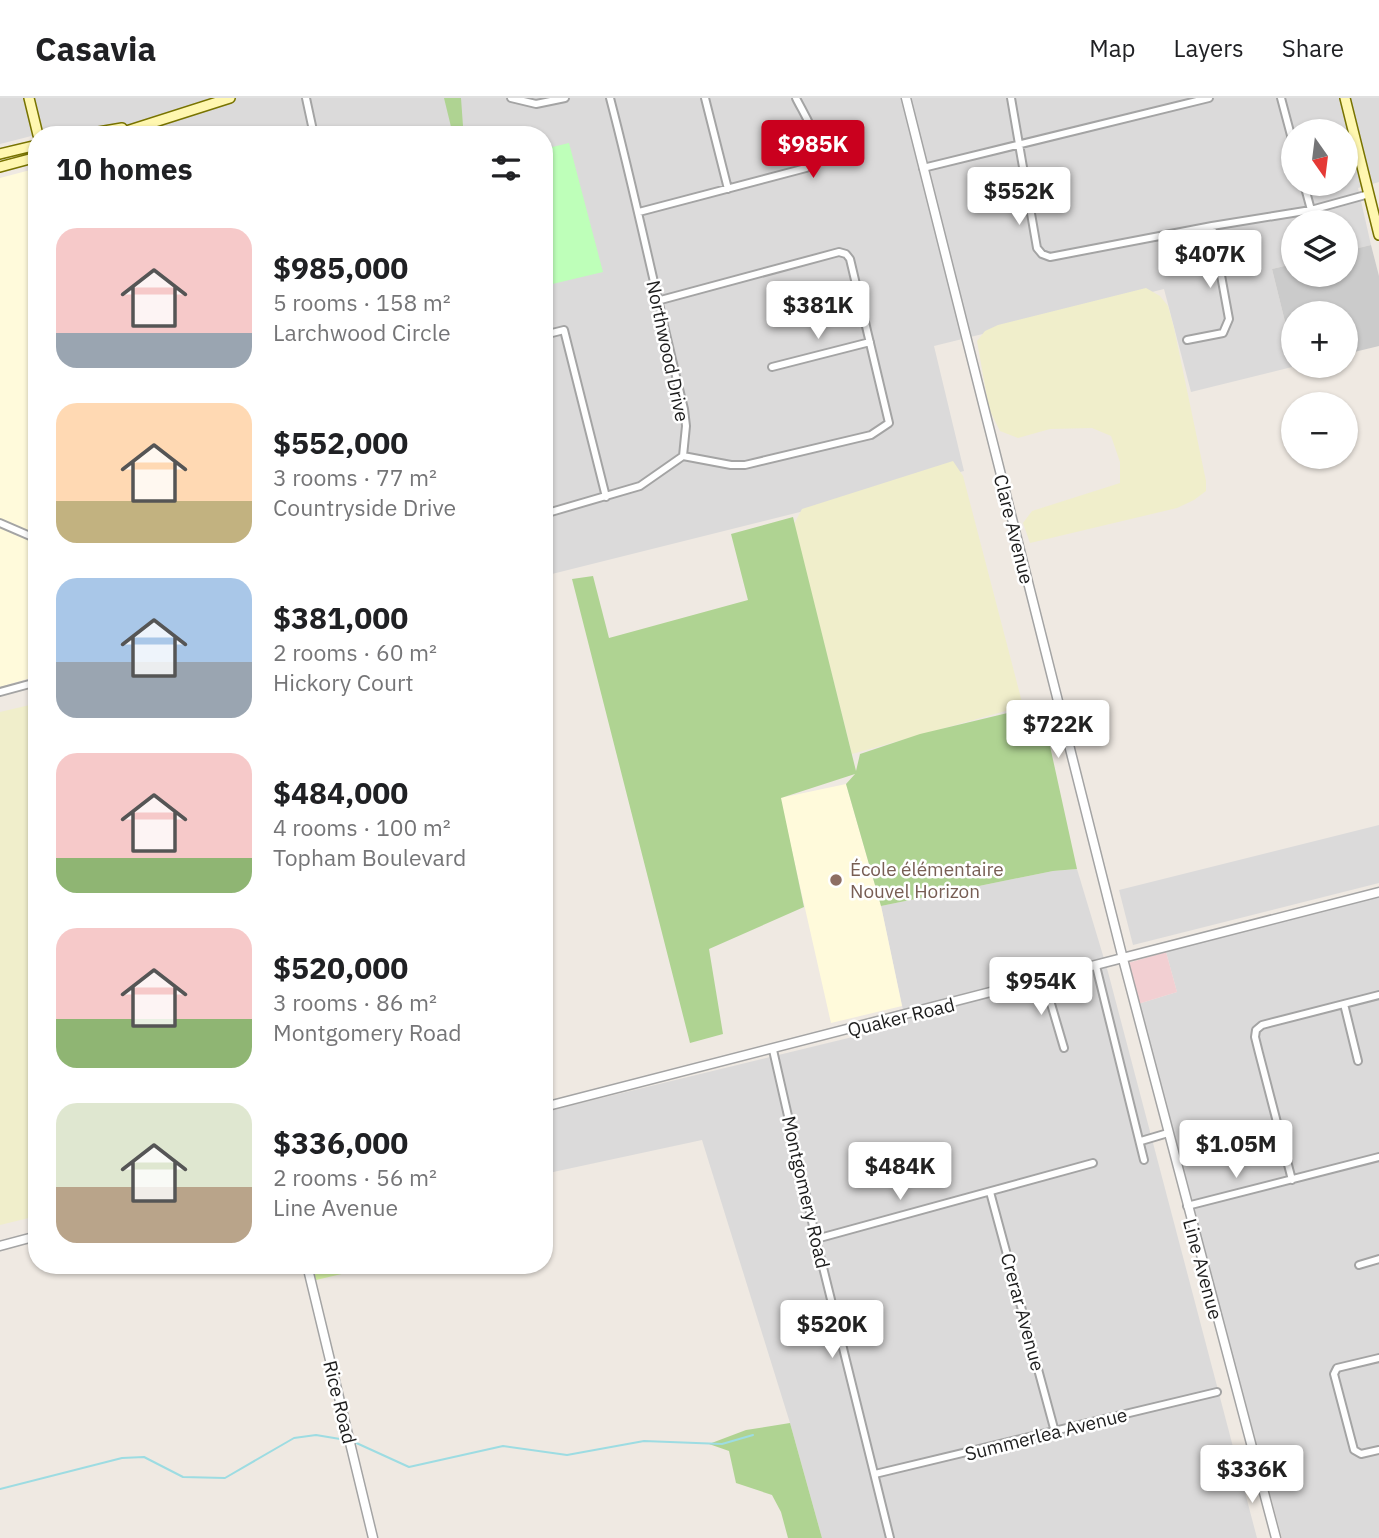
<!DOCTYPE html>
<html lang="en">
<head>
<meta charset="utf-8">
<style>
	:root { --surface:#fff; --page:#f6f6f6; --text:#202124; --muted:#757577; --line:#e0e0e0; --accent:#ca001e }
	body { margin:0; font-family:"IBM Plex Sans",sans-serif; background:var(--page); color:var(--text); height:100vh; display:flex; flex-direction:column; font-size:26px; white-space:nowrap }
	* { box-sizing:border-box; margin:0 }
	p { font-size:23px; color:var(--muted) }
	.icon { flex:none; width:38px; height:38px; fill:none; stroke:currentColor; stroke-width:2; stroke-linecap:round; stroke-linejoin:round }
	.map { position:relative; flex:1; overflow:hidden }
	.side { position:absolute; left:28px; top:28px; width:525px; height:1148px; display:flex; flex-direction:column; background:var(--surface); border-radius:28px; box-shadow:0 2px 5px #0004 }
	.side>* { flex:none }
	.needle { width:46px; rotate:166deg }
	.fabs { position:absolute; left:1281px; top:21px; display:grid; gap:14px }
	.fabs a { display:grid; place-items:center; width:77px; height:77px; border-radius:50%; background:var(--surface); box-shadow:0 2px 5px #0004; font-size:35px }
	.price { position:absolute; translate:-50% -60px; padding:0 16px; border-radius:7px; background:#fff; color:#222; font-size:23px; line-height:46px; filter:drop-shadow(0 2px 4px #0008) }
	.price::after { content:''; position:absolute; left:50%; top:42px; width:21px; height:16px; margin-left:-10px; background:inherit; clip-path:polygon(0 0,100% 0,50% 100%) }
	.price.selected { background:var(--accent); color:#fff }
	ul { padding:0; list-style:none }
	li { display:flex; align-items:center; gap:21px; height:175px; padding:0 28px }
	li span { display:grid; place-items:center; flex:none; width:196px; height:140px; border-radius:21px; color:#555 }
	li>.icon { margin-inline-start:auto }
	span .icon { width:84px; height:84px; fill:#fffc; stroke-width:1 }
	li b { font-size:30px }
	h2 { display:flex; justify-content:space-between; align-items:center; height:84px; padding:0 28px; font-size:30px }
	header { display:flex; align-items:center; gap:42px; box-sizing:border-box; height:98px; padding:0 35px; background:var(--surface); border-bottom:2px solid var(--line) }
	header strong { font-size:33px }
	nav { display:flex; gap:38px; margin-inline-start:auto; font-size:24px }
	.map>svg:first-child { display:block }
</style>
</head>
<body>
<header>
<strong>Casavia</strong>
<nav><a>Map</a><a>Layers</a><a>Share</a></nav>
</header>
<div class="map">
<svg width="1379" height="1440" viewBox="0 0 1379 1440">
	<rect width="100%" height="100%" fill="#efe9e2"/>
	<!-- residential -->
	<path fill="#dbdada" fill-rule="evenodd" d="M0,0H1379V84L1358,90L1371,147L1346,153V124H1293V166L1272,171L1293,256V268H1296L1191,294L1164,191L934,248L964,373L544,478V37H52L51,33L0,46ZM1293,33H1346V86H1293Z
		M1379,727V785L1133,847L1119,792Z
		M1077,771L1108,874L1257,1440H822L790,1325L702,1042L544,1076V1014L906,926L881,808L1053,773Z
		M1379,799V1440H1282L1138,906L1177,894L1166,854Z"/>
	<!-- commercial -->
	<path fill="#f2cfd2" d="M1166,854L1177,894L1138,906L1128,865Z"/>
	<!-- education -->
	<path fill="#fffadb" d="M34,71L37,83V578L0,589V80Z
		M846,686L881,808L902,908L831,925L780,700Z"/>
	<!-- religious -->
	<path fill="#cbcbcb" d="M1371,147L1379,178V248L1346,256V215H1293V256L1272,171L1293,166V177H1346V153Z"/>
	<!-- farmland -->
	<path fill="#f0eecb" d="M1146,190L1160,198L1168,208L1174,230L1206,383V393L1194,402L1177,410L1030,445L1023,425L1032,413L1120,385V364L1111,338L1092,330L1050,331L1018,340L1000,333L989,311L977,243L985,233L998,227Z
		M953,363L963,378L1023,608L852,656L794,426L802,411Z
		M34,606L37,615V1036L28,1038L37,1073V1118L0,1127V614Z"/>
	<!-- grass -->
	<path fill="#d3efa2" d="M312,1167H380L316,1182Z"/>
	<!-- forest -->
	<path fill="#afd392" d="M444,0H461L463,28L467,37H453Z
		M793,419L856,673L860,656L920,636L1041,607L1077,771L1053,773L881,808L846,686L855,676L781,700L804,809L709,851L723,936L690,945L572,481L593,478L609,540L748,502L731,436Z
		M790,1325L822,1440H788L781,1414L772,1397L736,1385L729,1353L709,1346L746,1332Z"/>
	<!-- park -->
	<path fill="#beffb9" d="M569,45L603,174L544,188V51Z"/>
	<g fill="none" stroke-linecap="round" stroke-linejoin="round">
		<!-- stream -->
		<path stroke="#9ddce2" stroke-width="2" d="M352,1343L409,1369L503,1348L567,1357L644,1343L722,1346L753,1337
			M0,1391L122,1360L144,1359L183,1379L225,1380L294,1340L316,1337L340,1341"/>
		<defs>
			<path id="minor" d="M306,0L314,37
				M511,0L536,6L565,0
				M705,0L728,91
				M1011,0L1037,150L1042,156L1050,159L1212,128L1311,112L1369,96
				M1281,0L1293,45
				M410,37L411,36
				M923,70L1209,0
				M1304,86L1311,112
				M639,114L806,70C832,56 805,19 796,0
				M657,203L839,154L846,156L850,161L889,325L871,337L745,367H731L683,358
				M544,237L564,232L606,399
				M1187,242L1223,235L1229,221L1212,128
				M772,269L870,244
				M544,416L640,388L683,358L686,328L684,311C658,207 637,103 610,0
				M0,425L37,441
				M0,594L37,584
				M1096,868L1144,1062
				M1044,882L1064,950
				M1344,906L1358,963
				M773,952L816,1141L890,1440
				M1141,1043L1168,1035
				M1292,1082L1259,955L1255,939L1256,932L1262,927L1379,897
				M990,1094L1055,1334
				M1187,1108L1379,1059
				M816,1141L1093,1065
				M1359,1167L1379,1161
				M1379,1260L1337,1270L1334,1276L1354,1352L1361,1356L1379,1352
				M875,1376L1217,1294"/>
			<path id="tertiary" d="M906,0L1123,861L1276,1440
				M544,1009L1379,794
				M0,1148L37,1138
				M307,1167L373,1440"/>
			<path id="secondary" d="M29,0L38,37
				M1345,0L1379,137
				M81,37L122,30
				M114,37L230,0
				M0,56L37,47
				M0,69L37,59"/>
		</defs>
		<!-- minor casing -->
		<use href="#minor" stroke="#a4a4a4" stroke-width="10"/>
		<!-- tertiary casing -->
		<use href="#tertiary" stroke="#a4a4a4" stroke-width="11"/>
		<!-- secondary casing -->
		<use href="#secondary" stroke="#787300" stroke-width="12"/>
		<!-- minor -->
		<use href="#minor" stroke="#fff" stroke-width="6"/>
		<!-- tertiary -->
		<use href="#tertiary" stroke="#fff" stroke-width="8"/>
		<!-- secondary -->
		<use href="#secondary" stroke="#fff7b0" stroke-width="9"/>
	</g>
	<!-- markers -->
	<circle fill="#8d6e63" stroke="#fff" stroke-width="2.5" cx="836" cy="782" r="7"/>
	<g text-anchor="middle" stroke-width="5" stroke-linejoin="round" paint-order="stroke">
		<!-- street labels -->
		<g font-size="19" fill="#1d1d1d" stroke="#fff">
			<text transform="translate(668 253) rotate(78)" y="7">Northwood Drive</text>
			<text transform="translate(1014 431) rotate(76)" y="7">Clare Avenue</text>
			<text transform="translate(901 919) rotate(-14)" y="7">Quaker Road</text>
			<text transform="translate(806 1094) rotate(77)" y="7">Montgomery Road</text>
			<text transform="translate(1203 1171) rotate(75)" y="7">Line Avenue</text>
			<text transform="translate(1023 1214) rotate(75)" y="7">Crerar Avenue</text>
			<text transform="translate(340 1304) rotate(76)" y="7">Rice Road</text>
			<text transform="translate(1046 1336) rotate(-14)" y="7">Summerlea Avenue</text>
		</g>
		<!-- education labels -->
		<g font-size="19" fill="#785e54" stroke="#fff" text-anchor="start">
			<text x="850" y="778">École élémentaire<tspan x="850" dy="22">Nouvel Horizon</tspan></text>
		</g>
	</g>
</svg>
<div class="fabs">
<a><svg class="needle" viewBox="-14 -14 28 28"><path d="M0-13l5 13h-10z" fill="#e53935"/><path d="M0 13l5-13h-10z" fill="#757577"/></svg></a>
<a><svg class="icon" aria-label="layers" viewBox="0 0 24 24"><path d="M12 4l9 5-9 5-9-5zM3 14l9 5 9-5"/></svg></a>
<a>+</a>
<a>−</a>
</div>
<b class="price selected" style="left:813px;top:82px">$985K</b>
<b class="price" style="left:1019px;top:129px">$552K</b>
<b class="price" style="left:1210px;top:192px">$407K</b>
<b class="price" style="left:818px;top:243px">$381K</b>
<b class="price" style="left:1058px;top:662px">$722K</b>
<b class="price" style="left:1041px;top:919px">$954K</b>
<b class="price" style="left:1236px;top:1082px">$1.05M</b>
<b class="price" style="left:900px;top:1104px">$484K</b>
<b class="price" style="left:832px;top:1262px">$520K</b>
<b class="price" style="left:1252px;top:1407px">$336K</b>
<section class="side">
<h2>10 homes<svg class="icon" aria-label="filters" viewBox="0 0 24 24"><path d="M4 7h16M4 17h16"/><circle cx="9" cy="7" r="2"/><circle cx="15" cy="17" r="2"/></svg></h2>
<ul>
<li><span style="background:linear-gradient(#f6c9c9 75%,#9aa5b1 0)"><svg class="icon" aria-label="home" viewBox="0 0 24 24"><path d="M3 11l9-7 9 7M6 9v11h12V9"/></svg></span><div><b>$985,000</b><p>5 rooms · 158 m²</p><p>Larchwood Circle</p></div></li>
<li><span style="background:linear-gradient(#ffd9b3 70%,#c2b280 0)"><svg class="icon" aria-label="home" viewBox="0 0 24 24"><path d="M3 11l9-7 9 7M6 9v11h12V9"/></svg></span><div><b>$552,000</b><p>3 rooms · 77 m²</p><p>Countryside Drive</p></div></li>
<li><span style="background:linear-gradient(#a9c7e8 60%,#9aa5b1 0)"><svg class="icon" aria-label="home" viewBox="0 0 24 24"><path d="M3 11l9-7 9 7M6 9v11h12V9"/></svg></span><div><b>$381,000</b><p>2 rooms · 60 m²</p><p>Hickory Court</p></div></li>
<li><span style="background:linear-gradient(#f6c9c9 75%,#8fb573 0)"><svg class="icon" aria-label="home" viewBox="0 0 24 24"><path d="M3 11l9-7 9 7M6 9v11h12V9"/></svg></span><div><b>$484,000</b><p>4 rooms · 100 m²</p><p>Topham Boulevard</p></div></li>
<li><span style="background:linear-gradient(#f6c9c9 65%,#8fb573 0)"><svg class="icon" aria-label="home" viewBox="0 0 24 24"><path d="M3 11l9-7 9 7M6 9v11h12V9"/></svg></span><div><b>$520,000</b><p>3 rooms · 86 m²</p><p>Montgomery Road</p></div></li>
<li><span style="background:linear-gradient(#dfe7d0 60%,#b9a48a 0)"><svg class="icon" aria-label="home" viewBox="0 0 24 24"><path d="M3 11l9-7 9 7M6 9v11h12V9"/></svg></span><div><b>$336,000</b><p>2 rooms · 56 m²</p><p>Line Avenue</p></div></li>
</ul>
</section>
</div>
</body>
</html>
